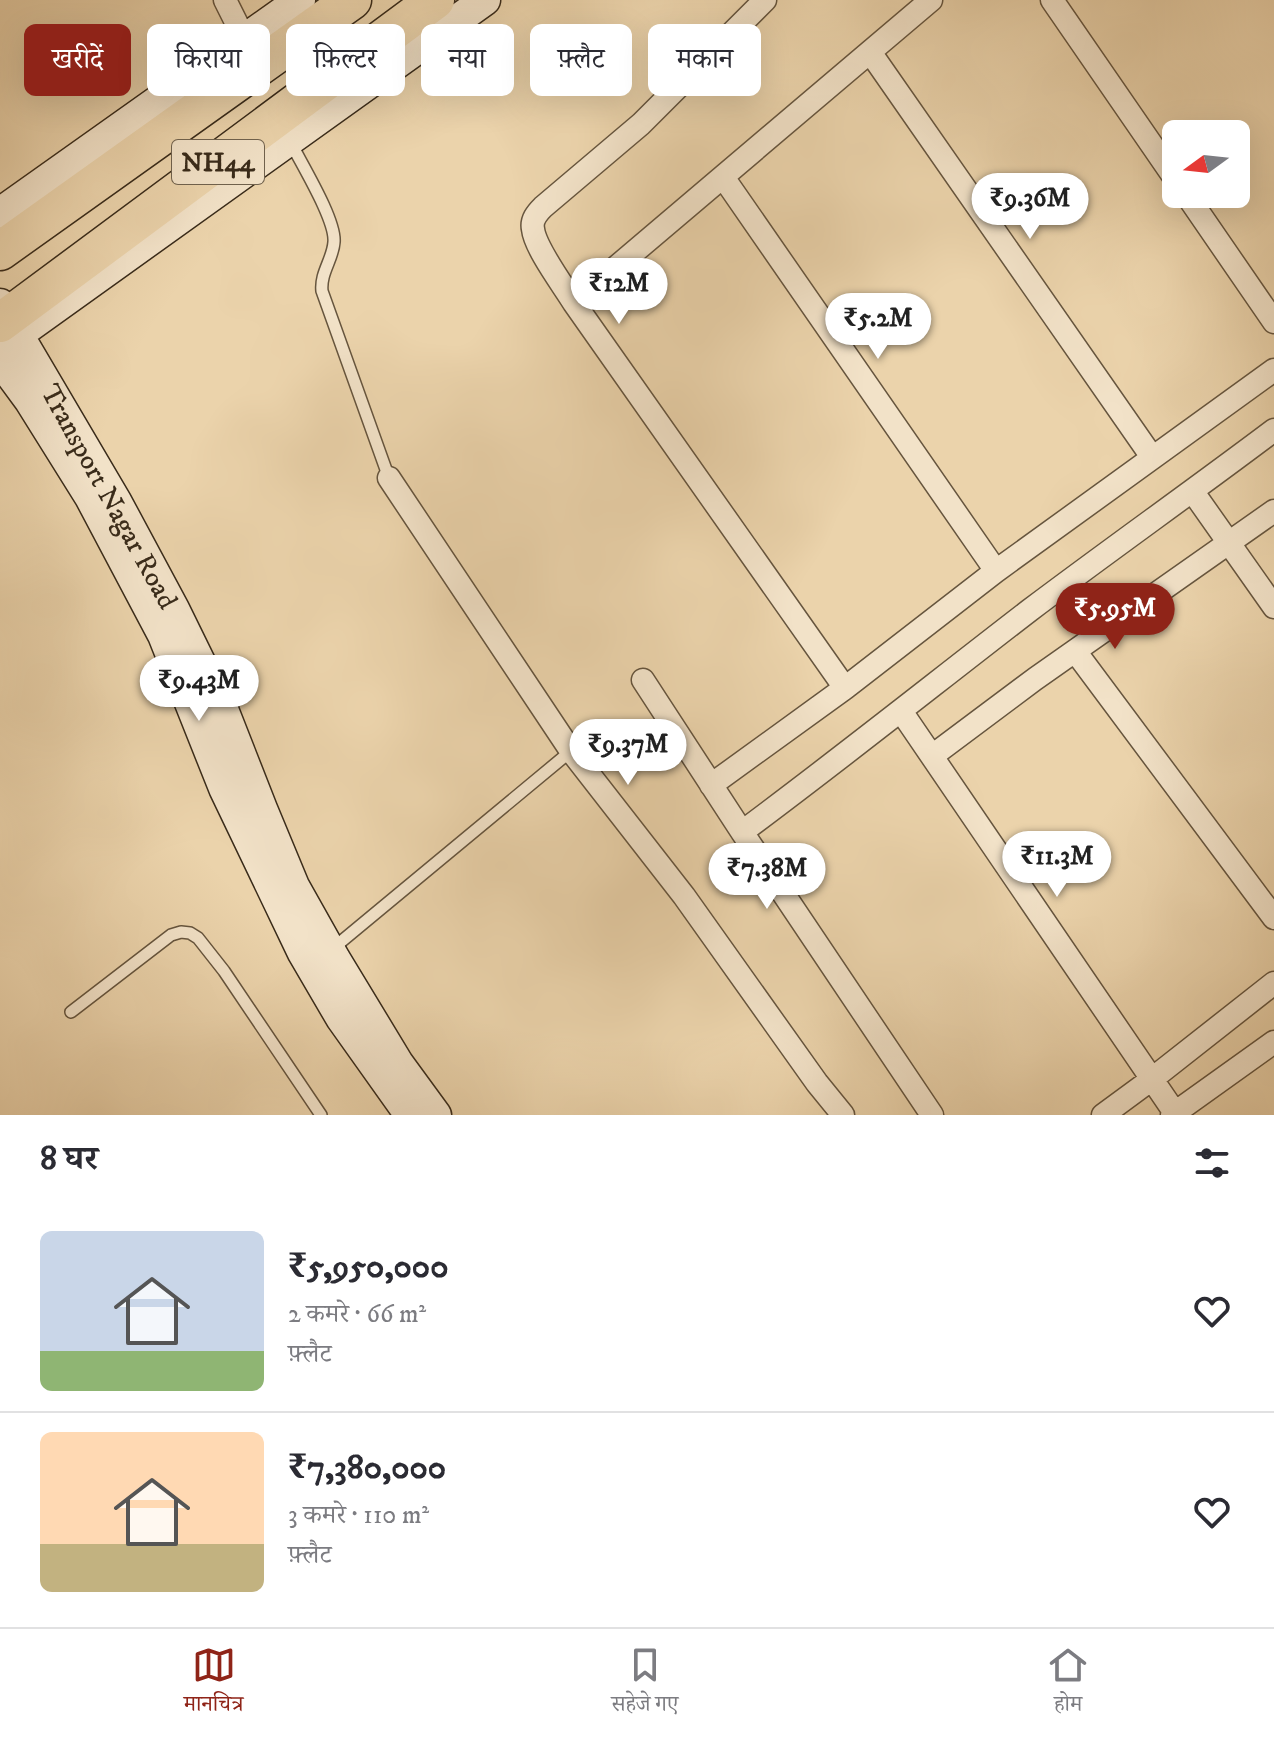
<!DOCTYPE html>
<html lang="hi">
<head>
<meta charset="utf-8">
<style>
	:root { --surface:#fff; --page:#f2f2f3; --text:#2b2b33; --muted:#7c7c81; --line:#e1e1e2; --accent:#8f2418 }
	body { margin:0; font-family:"IM FELL DW Pica","Noto Serif Devanagari",serif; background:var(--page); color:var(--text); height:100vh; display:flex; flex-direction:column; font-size:30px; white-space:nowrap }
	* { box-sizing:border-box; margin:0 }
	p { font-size:26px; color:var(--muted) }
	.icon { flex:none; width:44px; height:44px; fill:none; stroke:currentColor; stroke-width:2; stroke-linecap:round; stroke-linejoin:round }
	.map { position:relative; height:1115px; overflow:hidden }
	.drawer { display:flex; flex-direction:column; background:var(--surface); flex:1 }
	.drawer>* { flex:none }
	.top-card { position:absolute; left:24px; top:24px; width:800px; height:72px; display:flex; gap:16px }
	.needle { width:52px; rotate:255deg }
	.fabs { position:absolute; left:1162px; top:120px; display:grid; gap:16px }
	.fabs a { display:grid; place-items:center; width:88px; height:88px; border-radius:12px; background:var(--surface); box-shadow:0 8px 32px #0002; font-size:40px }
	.price { position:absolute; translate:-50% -68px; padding:0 18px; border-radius:28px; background:#fff; color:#222; font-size:26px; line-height:52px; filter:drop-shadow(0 2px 4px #0008) }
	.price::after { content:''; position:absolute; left:50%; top:48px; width:24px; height:18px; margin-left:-12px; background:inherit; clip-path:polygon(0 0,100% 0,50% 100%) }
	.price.current { background:var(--accent); color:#fff }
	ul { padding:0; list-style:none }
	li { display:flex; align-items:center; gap:24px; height:200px; padding:0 40px }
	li+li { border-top:2px solid var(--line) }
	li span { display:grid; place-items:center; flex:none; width:224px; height:160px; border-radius:12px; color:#555 }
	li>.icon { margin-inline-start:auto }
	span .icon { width:96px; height:96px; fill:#fffc; stroke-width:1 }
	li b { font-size:34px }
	h2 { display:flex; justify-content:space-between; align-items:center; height:96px; padding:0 40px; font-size:34px }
	.chip { padding:0 28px; border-radius:12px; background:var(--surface); box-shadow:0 8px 32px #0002; font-size:28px; line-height:72px }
	.chip.current { background:var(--accent); color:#fff }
	.tab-bar { display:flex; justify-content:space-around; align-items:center; height:112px; border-top:2px solid var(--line); background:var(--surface); font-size:22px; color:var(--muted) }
	.tab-bar a { display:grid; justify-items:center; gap:4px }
	.tab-bar .current { color:var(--accent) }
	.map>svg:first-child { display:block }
</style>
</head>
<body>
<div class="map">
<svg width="1274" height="1115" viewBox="0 0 1274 1115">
	<rect width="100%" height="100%" fill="#ebd3ab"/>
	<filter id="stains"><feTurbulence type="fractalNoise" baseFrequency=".0025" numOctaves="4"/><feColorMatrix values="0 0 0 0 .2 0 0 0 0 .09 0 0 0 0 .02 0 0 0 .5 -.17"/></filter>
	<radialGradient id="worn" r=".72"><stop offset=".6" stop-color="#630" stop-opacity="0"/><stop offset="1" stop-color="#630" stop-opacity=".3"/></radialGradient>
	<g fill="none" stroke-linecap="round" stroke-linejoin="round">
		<defs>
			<path id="lane" d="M291,143C302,165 336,220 334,242C333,259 320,273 322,291L389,478
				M331,950L571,751
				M71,1012L171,935L181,932L190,933L198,938L224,971L321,1115"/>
			<path id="street" d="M225,0L245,40
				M765,0L641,124L543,207C537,213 531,220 533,229C535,248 563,285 574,303L845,688
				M1052,0L1176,180
				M870,52L1152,457
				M723,177L996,571
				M1186,194L1274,322
				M574,303L931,0
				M389,478L571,751L684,896L817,1083L843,1115
				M1193,492L1274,607
				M1075,651L1274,918
				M643,680L742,832L932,1115
				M901,711L1175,1113
				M932,756L1035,679L1274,511
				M711,785L845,688L996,571L1274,370
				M742,832C839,760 934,684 1030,610C1111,549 1193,491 1274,430
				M1103,1115L1152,1079L1274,983
				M1172,1115L1274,1042"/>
			<path id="secondary" d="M0,213L300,0
				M0,304L116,501L174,609L222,707L262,809L294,886L335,959L398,1063L436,1115
				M2,346L485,0
				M0,360L30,401L90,497L163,635L224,788L303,953L341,1018L410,1115"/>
			<path id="highway" d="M0,251L352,0
				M0,323L435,0"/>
		</defs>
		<!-- lane casing -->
		<use href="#lane" stroke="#66553e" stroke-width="14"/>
		<!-- street casing -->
		<use href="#street" stroke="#66553e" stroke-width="25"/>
		<!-- secondary casing -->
		<use href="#secondary" stroke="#392b1a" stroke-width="33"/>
		<!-- highway casing -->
		<use href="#highway" stroke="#392b1a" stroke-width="41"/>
		<!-- lane -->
		<use href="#lane" stroke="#f2e2c8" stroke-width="11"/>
		<!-- street -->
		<use href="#street" stroke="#f2e2c8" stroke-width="22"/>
		<!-- secondary -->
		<use href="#secondary" stroke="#f2e2c8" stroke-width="30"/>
		<!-- highway -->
		<use href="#highway" stroke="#ebd3ab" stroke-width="38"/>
	</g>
	<g text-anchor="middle" stroke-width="6" stroke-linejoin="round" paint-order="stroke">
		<!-- shield labels -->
		<rect fill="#f2e2c8" stroke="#70624e" stroke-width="2" x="172" y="140" width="92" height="44" rx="6"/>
		<g font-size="26" font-weight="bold" fill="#392b1a">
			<text x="218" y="171">NH44</text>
		</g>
		<!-- street labels -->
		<g font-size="28" fill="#392b1a" stroke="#f2e2c8">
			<text transform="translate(110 496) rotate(61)" y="10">Transport Nagar Road</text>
		</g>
	</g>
	<rect width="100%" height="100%" filter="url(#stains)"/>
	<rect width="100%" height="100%" fill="url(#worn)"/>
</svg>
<div class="fabs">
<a><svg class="needle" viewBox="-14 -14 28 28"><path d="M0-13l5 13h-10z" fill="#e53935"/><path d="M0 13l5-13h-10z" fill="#7c7c81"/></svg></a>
</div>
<b class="price" style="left:1030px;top:241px">₹9.36M</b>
<b class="price" style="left:619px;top:326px">₹12M</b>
<b class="price" style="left:878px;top:361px">₹5.2M</b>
<b class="price current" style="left:1115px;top:651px">₹5.95M</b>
<b class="price" style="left:199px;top:723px">₹9.43M</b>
<b class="price" style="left:628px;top:787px">₹9.37M</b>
<b class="price" style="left:1057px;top:899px">₹11.3M</b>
<b class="price" style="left:767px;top:911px">₹7.38M</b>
<div class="top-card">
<a class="chip current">खरीदें</a>
<a class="chip">किराया</a>
<a class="chip">फ़िल्टर</a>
<a class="chip">नया</a>
<a class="chip">फ़्लैट</a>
<a class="chip">मकान</a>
</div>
</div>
<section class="drawer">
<h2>8 घर<svg class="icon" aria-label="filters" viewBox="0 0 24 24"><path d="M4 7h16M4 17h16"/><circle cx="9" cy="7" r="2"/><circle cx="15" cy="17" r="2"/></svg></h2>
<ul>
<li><span style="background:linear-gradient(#c9d6e8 75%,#8fb573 0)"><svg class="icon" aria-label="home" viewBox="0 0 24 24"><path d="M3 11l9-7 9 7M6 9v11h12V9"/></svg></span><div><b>₹5,950,000</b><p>2 कमरे · 66 m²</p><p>फ़्लैट</p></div><svg class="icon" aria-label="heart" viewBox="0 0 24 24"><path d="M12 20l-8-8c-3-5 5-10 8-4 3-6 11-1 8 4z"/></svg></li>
<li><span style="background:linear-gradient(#ffd9b3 70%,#c2b280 0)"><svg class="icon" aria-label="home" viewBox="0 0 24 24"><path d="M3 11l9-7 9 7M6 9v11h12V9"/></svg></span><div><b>₹7,380,000</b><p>3 कमरे · 110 m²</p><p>फ़्लैट</p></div><svg class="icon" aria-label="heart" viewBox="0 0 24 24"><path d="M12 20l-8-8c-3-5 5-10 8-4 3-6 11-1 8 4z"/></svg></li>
</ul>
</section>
<nav class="tab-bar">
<a class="current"><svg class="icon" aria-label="map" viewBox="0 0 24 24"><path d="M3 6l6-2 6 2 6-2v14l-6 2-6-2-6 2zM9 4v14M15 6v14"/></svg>मानचित्र</a>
<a><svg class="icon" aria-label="saved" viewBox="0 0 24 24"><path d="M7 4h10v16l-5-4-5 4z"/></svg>सहेजे गए</a>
<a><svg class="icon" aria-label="home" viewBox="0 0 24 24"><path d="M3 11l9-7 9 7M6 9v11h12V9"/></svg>होम</a>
</nav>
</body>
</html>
